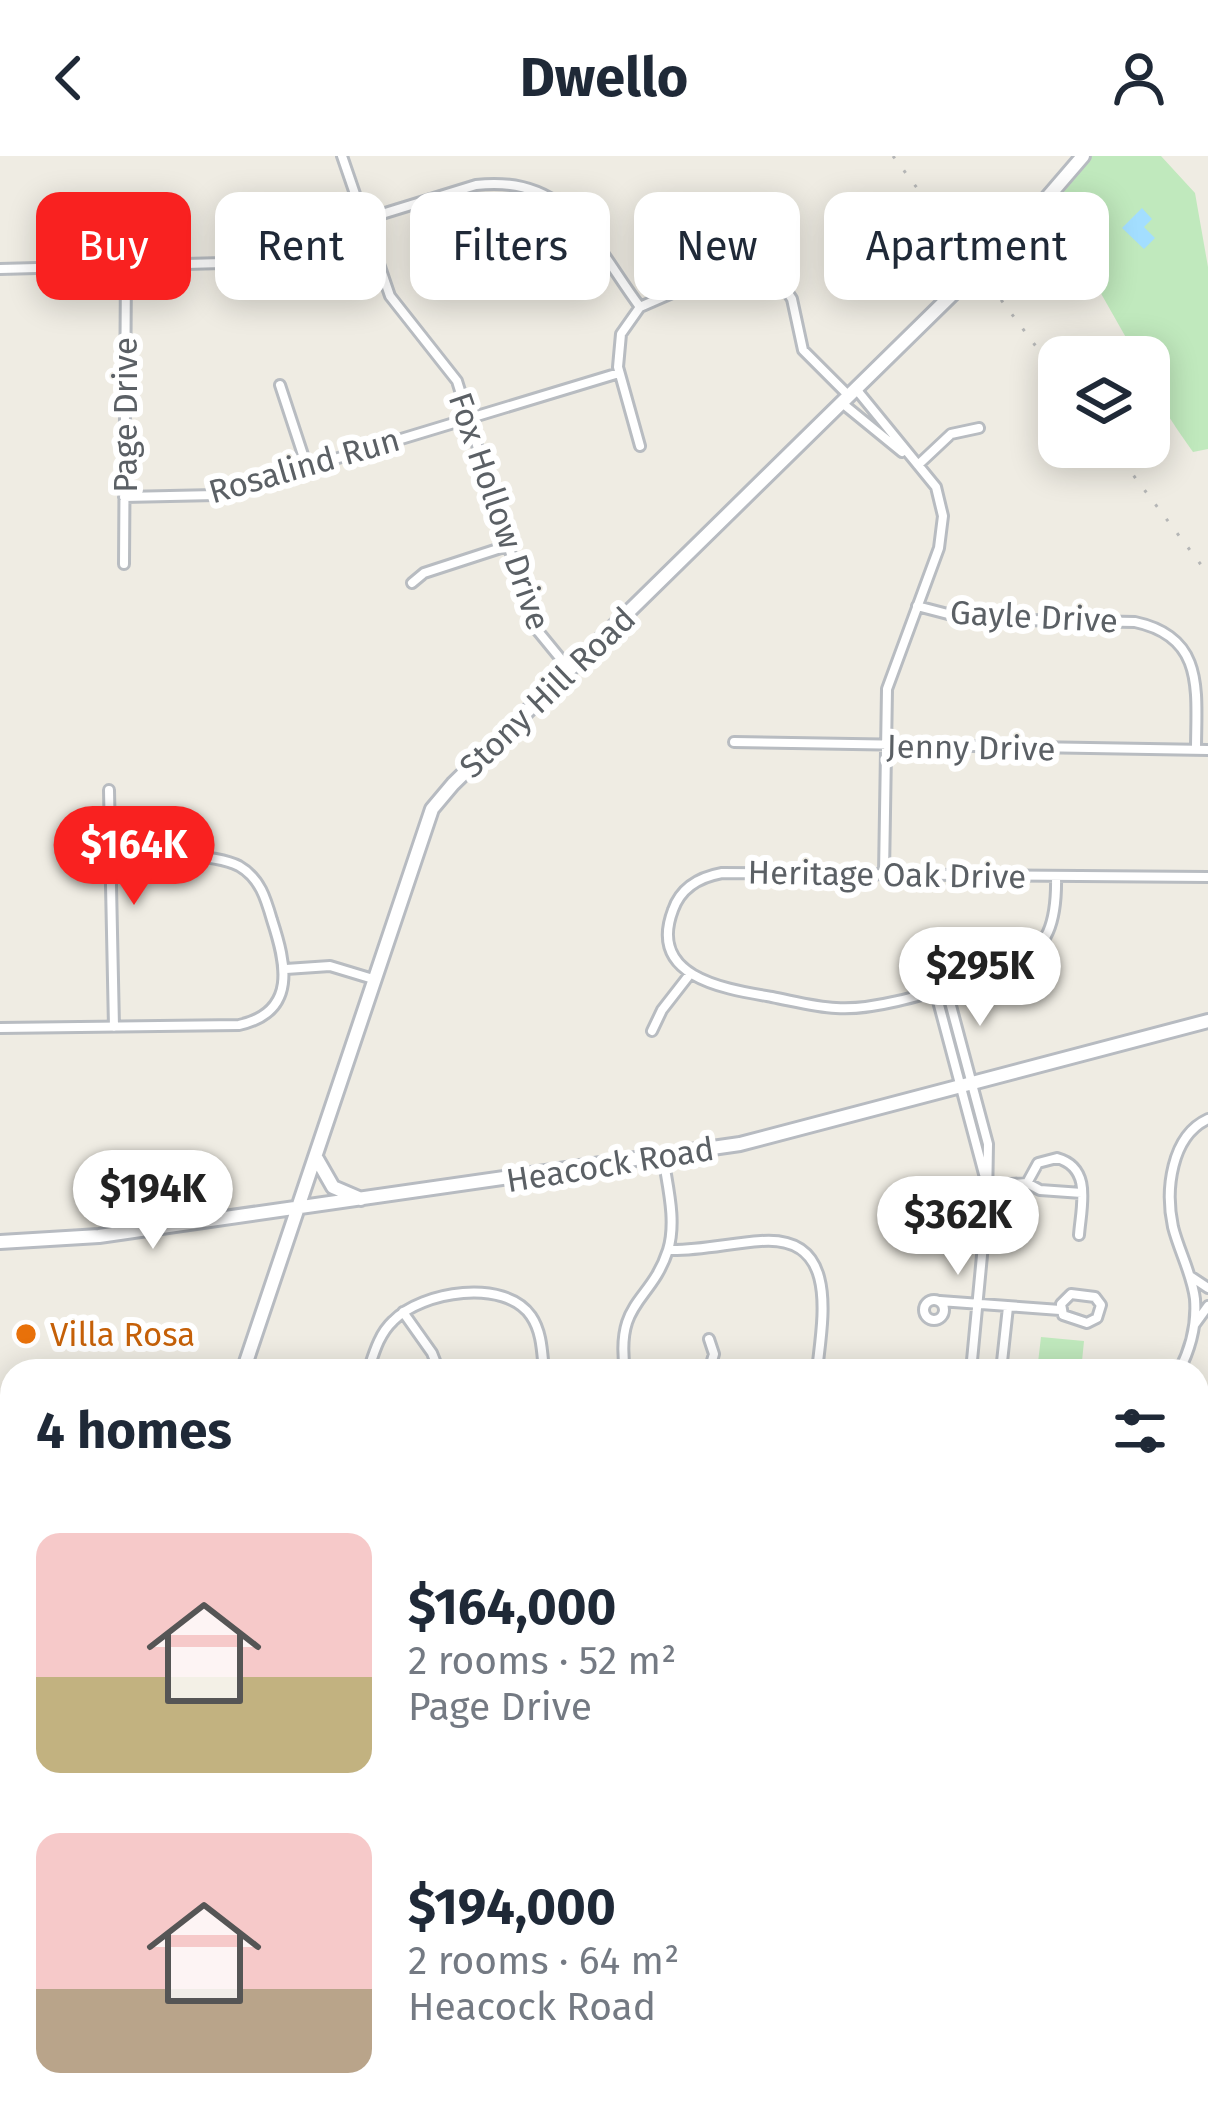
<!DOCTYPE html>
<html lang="en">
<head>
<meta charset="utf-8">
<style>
	:root { --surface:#fff; --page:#f2f2f3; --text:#1f2937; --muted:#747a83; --accent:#f92120 }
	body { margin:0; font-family:"Fira Sans",sans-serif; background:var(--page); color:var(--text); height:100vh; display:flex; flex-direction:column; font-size:45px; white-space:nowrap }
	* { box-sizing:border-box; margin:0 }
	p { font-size:39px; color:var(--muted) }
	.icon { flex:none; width:66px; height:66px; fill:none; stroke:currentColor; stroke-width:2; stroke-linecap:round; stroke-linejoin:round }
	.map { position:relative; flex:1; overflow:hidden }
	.panel { position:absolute; left:0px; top:1203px; width:1209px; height:768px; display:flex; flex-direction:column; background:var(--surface); border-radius:36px 36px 0 0; box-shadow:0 6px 30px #0003 }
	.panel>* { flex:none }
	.guide { position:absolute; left:36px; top:36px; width:1137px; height:108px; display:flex; gap:24px }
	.controls { position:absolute; left:1038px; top:180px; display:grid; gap:24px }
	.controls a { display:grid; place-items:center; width:132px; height:132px; border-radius:24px; background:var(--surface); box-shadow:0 6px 30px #0003; font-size:60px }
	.price { position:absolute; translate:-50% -102px; padding:0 27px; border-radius:42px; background:#fff; color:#222; font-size:39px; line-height:78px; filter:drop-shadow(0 3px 6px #0008) }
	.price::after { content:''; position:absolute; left:50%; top:72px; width:36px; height:27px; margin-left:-18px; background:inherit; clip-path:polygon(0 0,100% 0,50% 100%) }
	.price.active { background:var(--accent); color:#fff }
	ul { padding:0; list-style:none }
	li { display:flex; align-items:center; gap:36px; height:300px; padding:0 36px }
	li span { display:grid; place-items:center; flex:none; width:336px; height:240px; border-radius:24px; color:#555 }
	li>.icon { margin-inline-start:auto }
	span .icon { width:144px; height:144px; fill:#fffc; stroke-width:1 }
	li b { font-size:51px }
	h2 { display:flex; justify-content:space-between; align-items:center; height:144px; padding:0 36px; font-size:51px }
	.tag { padding:0 42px; border-radius:24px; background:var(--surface); box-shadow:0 6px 30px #0003; font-size:42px; line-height:108px }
	.tag.active { background:var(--accent); color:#fff }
	header { display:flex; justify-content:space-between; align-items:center; height:156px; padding:0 36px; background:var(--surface); font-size:54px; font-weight:700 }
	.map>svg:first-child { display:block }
</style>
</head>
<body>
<header><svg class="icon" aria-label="back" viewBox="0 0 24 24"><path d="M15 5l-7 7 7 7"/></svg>Dwello<svg class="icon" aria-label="person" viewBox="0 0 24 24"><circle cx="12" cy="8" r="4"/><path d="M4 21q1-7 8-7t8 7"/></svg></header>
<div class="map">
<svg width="1208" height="1971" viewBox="0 0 1208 1971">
	<rect width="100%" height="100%" fill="#efece3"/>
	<!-- green -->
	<path fill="#c0e9bd" d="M1092,0H1161L1195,37L1208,111V293L1193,296C1173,267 1149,237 1149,201H1137L1086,111L1096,87L1058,43Z
		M1041,1181L1084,1185L1081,1215H1037Z
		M1208,1303V1479L1197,1485V1307Z
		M227,1959H393L326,1971H182Z"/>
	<!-- water -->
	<path fill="#a3deff" d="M1142,52L1152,63L1144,71L1155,82L1144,93L1122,72Z"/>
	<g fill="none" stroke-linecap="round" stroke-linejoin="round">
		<defs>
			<path id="street" d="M342,0L390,140L457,225L533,469L569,513
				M0,113L223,107L476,29C568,18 592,86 640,151
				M280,229L307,311
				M856,233L936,331L943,360L939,392L887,533L884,718
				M842,247L902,296
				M640,290L618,211L621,178L640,151L734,110L753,111L780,125L792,143L803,194L848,239
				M918,309L951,278L979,272
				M124,341L216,339L619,217
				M124,408L126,110
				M412,427L424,417L507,390
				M917,450L967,463L1135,466C1206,481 1196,536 1196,594
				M734,586L1208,594
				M109,634L114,871
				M1056,720C1057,763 1050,795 1007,814C960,826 883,856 836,852C815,851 793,845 772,841C726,833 647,822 673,754C681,731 700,721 722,717L1208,721
				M286,813L330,810L373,823
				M946,831L988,988L987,1047L971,1215
				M935,834L984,1018
				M0,872L239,869C298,856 286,807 272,764C266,743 260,722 239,710C211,695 143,700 111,702
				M652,875L662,854L690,818
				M1027,1027L1038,1007L1057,1002C1093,1012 1081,1051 1079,1079
				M955,1032L1027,1027L1040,1034L1082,1037
				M941 1042a10 10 0 1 1 20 0a10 10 0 1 1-20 0Z
				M668,1094C700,1095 730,1087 761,1085C841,1079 822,1166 817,1215
				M1190,1120L1208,1132
				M1071,1138L1095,1141L1101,1149L1097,1162L1087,1167L1063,1159L1061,1148Z
				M924 1154a10 10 0 1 1 20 0a10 10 0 1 1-20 0Z
				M940,1145L1060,1154
				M403,1156L432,1197L439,1215
				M1195,1168L1208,1150
				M368,1215C374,1197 379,1178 393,1165C422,1135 505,1122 531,1160C542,1176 542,1196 544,1215
				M625,1215C615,1144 651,1147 668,1094C677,1064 667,1029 663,1000
				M709,1215L714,1198L709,1183
				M1001,1215L1008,1151
				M1179,1215C1191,1192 1197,1169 1195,1143C1192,1118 1179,1095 1173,1071C1165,1034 1171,980 1208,963
				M1197,1236L1208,1247
				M1197,1267L1208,1258
				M12,1599L2,1626L12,1649
				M1197,1601L1208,1583
				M1197,1705L1206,1717L1208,1728
				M1197,1748L1208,1743
				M1170,1971L1182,1960L1190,1962L1196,1971"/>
			<path id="secondary" d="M317,1003L333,1031L361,1043
				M0,1086L99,1080L740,988L1208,865
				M243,1215L432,653L453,628L1028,64L1083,0
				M0,1483L12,1469
				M0,1812L12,1834
				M82,1959L88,1971"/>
			<path id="highway" d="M1197,1840L1208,1838
				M1197,1871L1208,1870
				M414,1971L481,1959
				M592,1971L660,1959"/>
		</defs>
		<!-- street casing -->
		<use href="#street" stroke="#b8bcc1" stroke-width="14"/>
		<!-- secondary casing -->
		<use href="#secondary" stroke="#b7bbc1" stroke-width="18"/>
		<!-- highway casing -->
		<use href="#highway" stroke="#f29500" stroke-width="21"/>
		<!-- street -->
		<use href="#street" stroke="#fff" stroke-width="8"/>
		<!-- secondary -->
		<use href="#secondary" stroke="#fff" stroke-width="12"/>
		<!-- highway -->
		<use href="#highway" stroke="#ffd98a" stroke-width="15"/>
		<!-- rail -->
		<path stroke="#b5b6b6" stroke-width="3" stroke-dasharray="3 15" stroke-linecap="butt" d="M893,0L1059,221
			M1112,291L1208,418"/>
	</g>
	<!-- markers -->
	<circle fill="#e8710a" stroke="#fff" stroke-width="4.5" cx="26" cy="1178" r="12"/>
	<g text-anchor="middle" stroke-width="12" stroke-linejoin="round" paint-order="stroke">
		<!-- street labels -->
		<g font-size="33" fill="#5b6065" stroke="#fff">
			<text transform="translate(125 259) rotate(-90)" y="12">Page Drive</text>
			<text transform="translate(304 309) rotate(-16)" y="12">Rosalind Run</text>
			<text transform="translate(500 355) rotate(71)" y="12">Fox Hollow Drive</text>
			<text transform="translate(1034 460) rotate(3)" y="12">Gayle Drive</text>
			<text transform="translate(547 536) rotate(-44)" y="12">Stony Hill Road</text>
			<text transform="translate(971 591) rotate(1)" y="12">Jenny Drive</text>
			<text transform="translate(887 718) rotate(1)" y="12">Heritage Oak Drive</text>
			<text transform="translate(610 1008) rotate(-9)" y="12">Heacock Road</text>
		</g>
		<!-- food labels -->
		<g font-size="33" fill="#c56008" stroke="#fff" text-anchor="start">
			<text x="50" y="1190">Villa Rosa</text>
		</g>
	</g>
</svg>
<div class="controls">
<a><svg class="icon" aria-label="layers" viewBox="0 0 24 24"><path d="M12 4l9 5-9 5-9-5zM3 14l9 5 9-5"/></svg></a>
</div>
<b class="price active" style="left:134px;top:752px">$164K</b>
<b class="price" style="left:980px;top:873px">$295K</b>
<b class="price" style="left:153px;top:1096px">$194K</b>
<b class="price" style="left:958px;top:1122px">$362K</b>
<div class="guide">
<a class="tag active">Buy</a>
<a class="tag">Rent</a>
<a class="tag">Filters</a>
<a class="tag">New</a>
<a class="tag">Apartment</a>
</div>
<section class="panel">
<h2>4 homes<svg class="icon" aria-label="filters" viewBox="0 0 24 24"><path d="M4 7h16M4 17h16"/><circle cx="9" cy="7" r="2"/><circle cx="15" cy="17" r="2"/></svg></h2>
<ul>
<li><span style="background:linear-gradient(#f6c9c9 60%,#c2b280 0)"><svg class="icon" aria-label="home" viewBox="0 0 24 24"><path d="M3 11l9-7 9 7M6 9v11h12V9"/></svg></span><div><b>$164,000</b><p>2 rooms · 52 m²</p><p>Page Drive</p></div></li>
<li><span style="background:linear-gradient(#f6c9c9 65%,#b9a48a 0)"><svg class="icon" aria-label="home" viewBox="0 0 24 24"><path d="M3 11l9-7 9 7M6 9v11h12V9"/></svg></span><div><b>$194,000</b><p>2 rooms · 64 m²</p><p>Heacock Road</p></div></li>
</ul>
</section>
</div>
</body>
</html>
